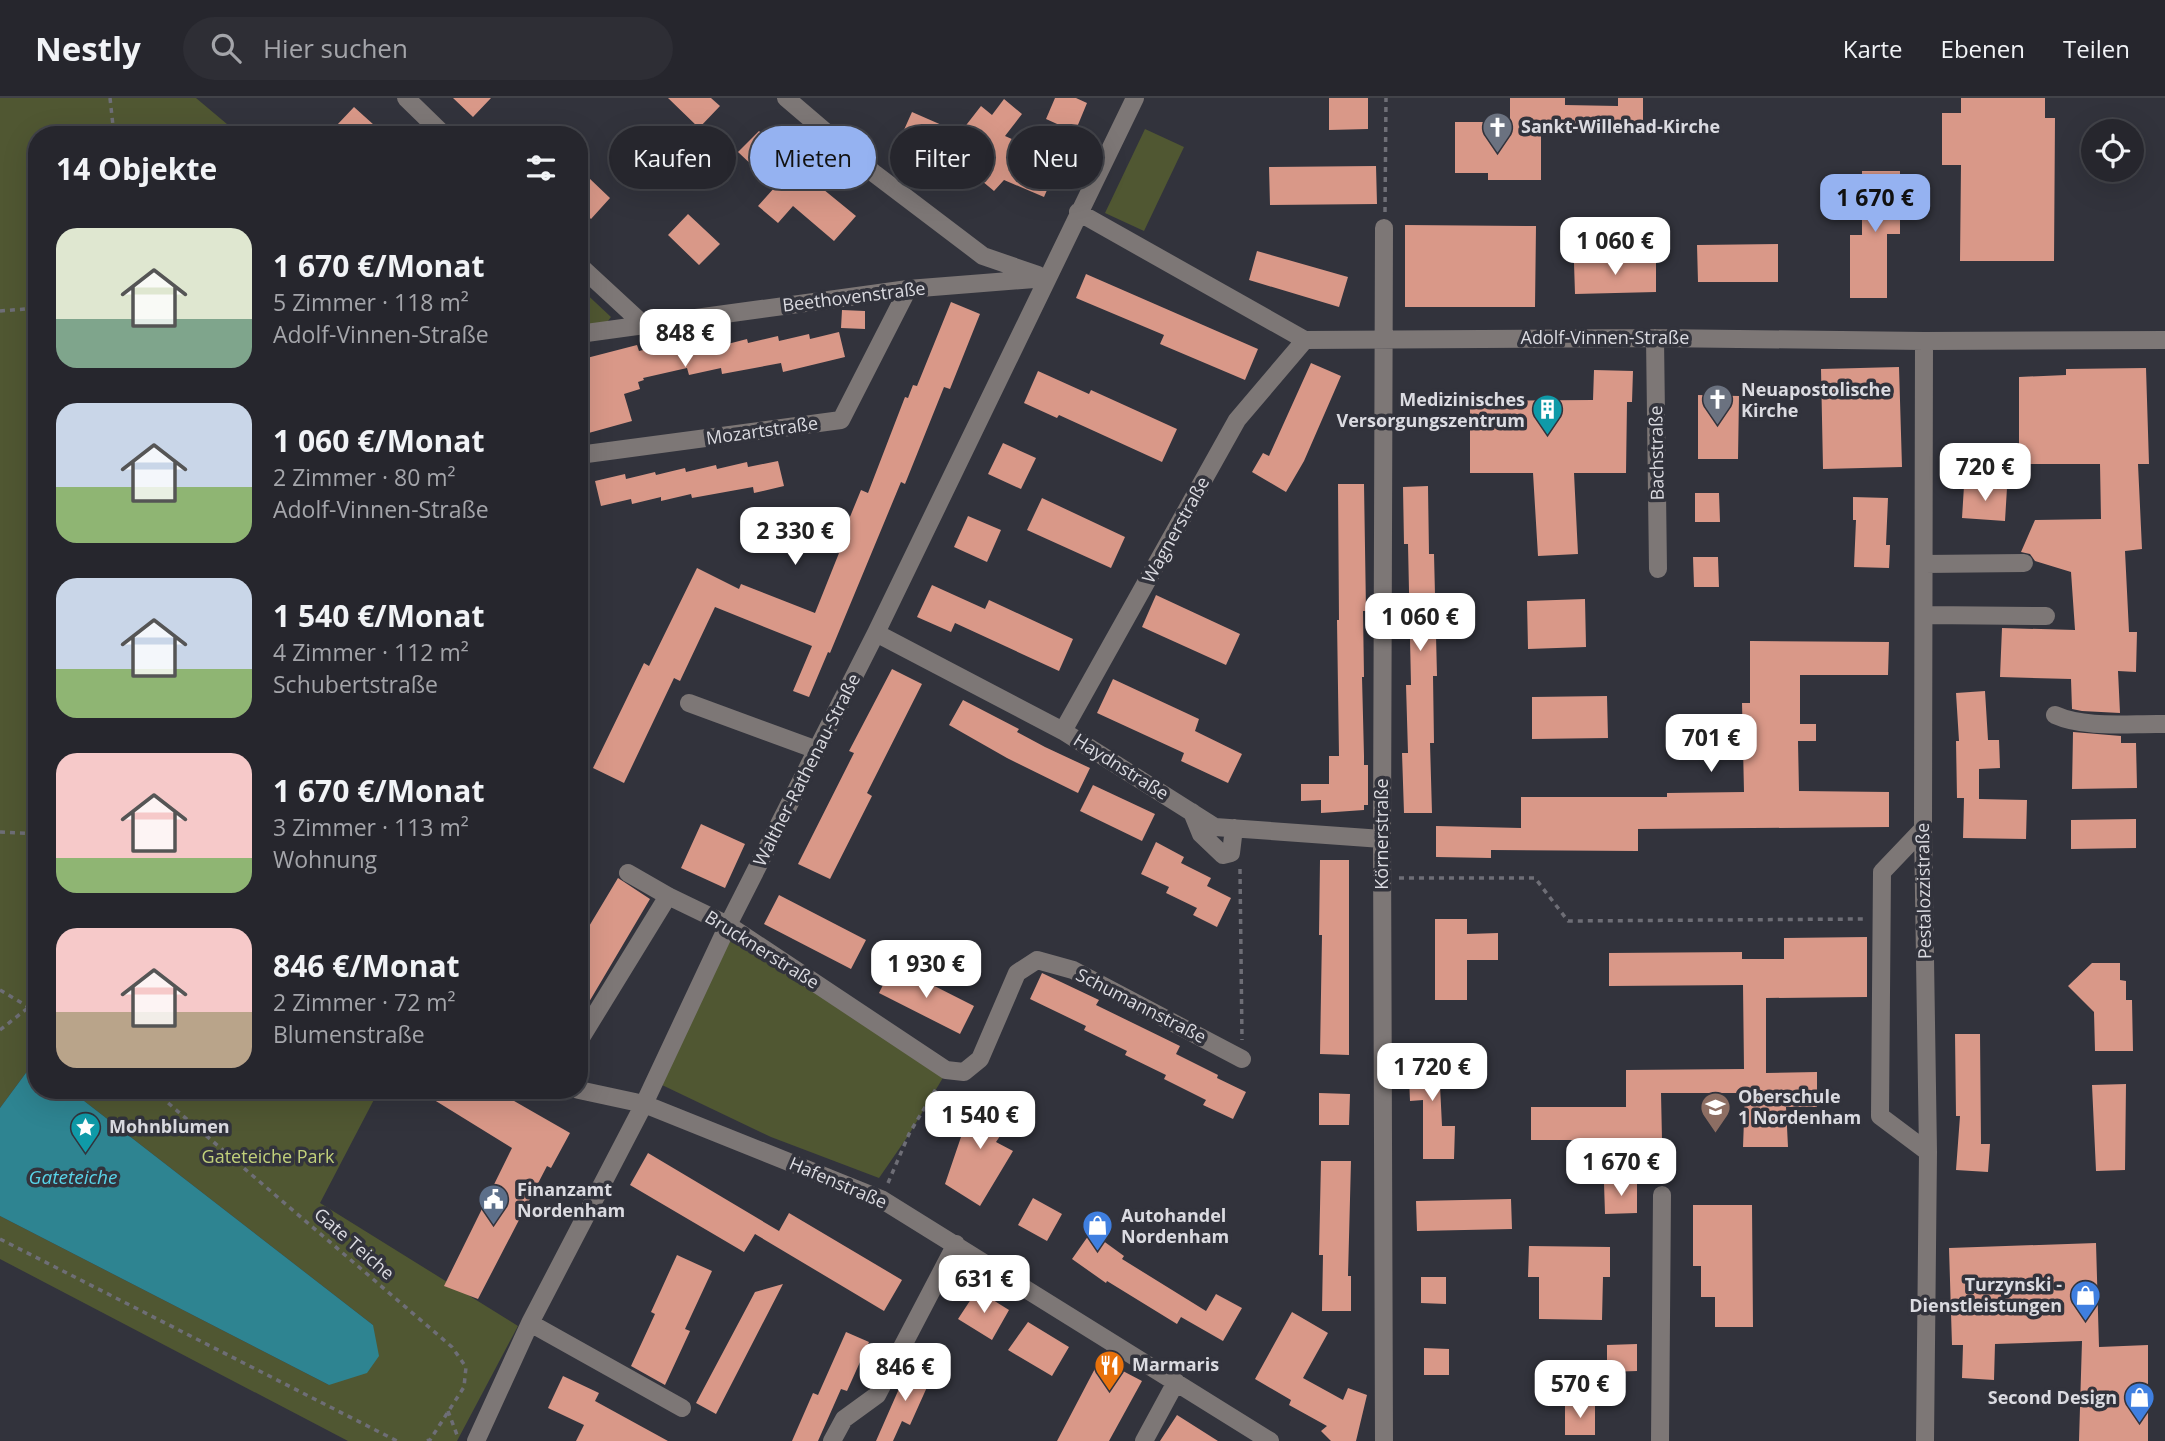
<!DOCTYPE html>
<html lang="de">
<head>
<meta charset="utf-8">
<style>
	:root { --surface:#26262d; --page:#2e2e35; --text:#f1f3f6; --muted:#a4a5aa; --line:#424349; --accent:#95b2f1 }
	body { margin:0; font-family:"Open Sans",sans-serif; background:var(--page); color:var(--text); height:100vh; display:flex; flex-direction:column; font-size:26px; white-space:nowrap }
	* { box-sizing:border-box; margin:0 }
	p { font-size:23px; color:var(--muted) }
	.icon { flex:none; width:38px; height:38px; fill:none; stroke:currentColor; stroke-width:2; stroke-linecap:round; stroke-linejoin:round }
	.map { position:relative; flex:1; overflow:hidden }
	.panel { position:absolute; left:28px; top:28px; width:560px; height:973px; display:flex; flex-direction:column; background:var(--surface); border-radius:28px; box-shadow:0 7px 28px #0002,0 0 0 2px var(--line) }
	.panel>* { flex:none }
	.hud { position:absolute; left:609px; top:28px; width:665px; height:63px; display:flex; gap:14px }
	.fabs { position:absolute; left:2081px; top:21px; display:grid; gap:14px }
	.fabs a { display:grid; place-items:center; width:63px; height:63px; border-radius:50%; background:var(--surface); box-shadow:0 7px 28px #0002,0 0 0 2px var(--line); font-size:35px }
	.price { position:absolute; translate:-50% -60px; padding:0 16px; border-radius:14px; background:#fff; color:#222; font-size:23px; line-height:46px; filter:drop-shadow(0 2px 4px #0008) }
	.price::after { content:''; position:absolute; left:50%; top:42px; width:21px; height:16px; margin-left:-10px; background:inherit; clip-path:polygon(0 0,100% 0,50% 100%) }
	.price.active { background:var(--accent); color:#111 }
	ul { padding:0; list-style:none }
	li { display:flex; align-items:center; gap:21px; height:175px; padding:0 28px }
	li span { display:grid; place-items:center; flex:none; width:196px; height:140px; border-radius:21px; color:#555 }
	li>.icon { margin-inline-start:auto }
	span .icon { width:84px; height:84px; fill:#fffc; stroke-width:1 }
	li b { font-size:30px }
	h2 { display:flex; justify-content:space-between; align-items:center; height:84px; padding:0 28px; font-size:30px }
	.chip { padding:0 24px; border-radius:32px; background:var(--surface); box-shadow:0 7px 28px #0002,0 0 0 2px var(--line); font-size:24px; line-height:63px }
	.chip.active { background:var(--accent); color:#111 }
	header { display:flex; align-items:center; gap:42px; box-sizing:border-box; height:98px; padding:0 35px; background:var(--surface); border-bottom:2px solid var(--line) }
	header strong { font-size:33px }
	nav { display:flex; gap:38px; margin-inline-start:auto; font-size:24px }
	.search { width:490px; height:63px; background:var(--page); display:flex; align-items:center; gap:18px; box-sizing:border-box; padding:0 24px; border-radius:38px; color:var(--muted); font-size:26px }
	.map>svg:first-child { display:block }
</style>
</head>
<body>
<header>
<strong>Nestly</strong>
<div class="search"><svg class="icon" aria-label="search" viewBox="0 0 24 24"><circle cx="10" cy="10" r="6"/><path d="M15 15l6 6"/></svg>Hier suchen</div>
<nav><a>Karte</a><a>Ebenen</a><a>Teilen</a></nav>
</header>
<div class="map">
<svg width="2165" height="1343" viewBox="0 0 2165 1343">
	<rect width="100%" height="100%" fill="#32333c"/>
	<!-- green -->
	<path fill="#505732" d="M0,0H196L240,37H37V966L34,964L0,1010Z
		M1145,31L1184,49L1144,133L1105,115Z
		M579,189L611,219L605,227L579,230Z
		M732,834L947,973L908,1038L879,1080L771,1039L662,987Z
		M70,992H379L320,1105L518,1228L457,1343H348L0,1161V1118L329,1287L373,1227Z"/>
	<!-- water -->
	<path fill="#2e8491" d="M34,964L37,966V992H70L373,1227L379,1258L367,1275L329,1287L0,1118V1010Z"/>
	<!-- building -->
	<path fill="#d99888" d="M453,0H491L473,19Z
		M668,0H711L720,8L699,30Z
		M1055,0H1076L1087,5L1075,34L1046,21Z
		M1329,0H1368V31L1329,32Z
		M1510,0H1565V7L1618,8V0H1643V34L1565,33V37L1541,36V82H1488V75H1455V24H1510Z
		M1961,0H2045V20H2055L2054,163H1960L1961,67H1942V15H1961Z
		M1004,1L1022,16L1005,38L1060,62L1044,99L1004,82L994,93L970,73L975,68L935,37L927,55L899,43L912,14L960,35L981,8L992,17Z
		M354,9L374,27L364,37H347L337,27Z
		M759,33L807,78L856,118L834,143L793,108L778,125L758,108L775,89L738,54Z
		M1376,68L1377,106L1270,107L1269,69Z
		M1862,73H1900V136H1887V200H1850V137H1862Z
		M589,80L610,100L591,121L579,109V91Z
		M688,116L720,146L699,167L668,137Z
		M1405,127L1536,128L1535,209H1405Z
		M1778,146V184H1698L1697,147Z
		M1257,153L1348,179L1339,209L1249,182Z
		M1656,162V194L1575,196L1574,165Z
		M1086,176L1258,251L1245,282L1160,246L1164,237L1076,200Z
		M951,204L980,216L950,291L944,289L905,386L901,384L830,555L828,554L809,599L793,593L812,548L715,509L680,583L674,580L624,685L593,670L644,565L649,568L697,470L739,491L741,486L815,515L839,455L836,453L861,392L868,395L905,299L908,300L913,287L917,288Z
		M842,212L865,213V231L841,230Z
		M839,234L845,259L783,274L781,265L722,276L721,270L689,277L687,270L643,280L644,282L638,284L640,291L624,296L632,323L585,336L579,318V262L637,247L639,253L681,243L683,250L714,243L716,249L747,241L748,245L778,238L779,243L809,236L810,241Z
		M1311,265L1341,278L1304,363L1286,394L1252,374L1263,355L1269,358Z
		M1899,269L1902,369L1823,371L1821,271Z
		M2146,270L2149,366H2138L2142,451L2125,453L2129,534H2137L2136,574L2118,573L2120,615L2082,613L2072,611L2071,581L2000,579L2002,530L2075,532L2071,474L2035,463L2030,456L2021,454L2035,422L2101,421L2100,366H2021V371H1998L1997,350L2019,346V279L2066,277V271Z
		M1594,272L1633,273L1632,304H1627L1626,375H1574L1578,456L1538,458L1533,375H1470V303L1593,302Z
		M1038,273L1089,296L1091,292L1177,331L1162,364L1059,317L1057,320L1024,305Z
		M1698,297L1739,298L1738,361H1698Z
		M1003,345L1036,360L1021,391L988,376Z
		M778,363L784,388L754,395L753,389L692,400L691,396L661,403V399L632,406L631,401L601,408L595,383L625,376L626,381L655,374L656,377L685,370L686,374L716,367L717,371L747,364L748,369Z
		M1338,386H1364L1366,513H1363L1364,579H1362L1364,658V667H1368V707H1364V712L1321,715V702L1301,703V686H1329V658H1339L1337,522H1339Z
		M1428,388L1429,456H1434L1437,578H1433L1434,645H1430L1432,715H1404L1402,655H1408L1406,587H1411L1408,446H1404L1403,389Z
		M1964,388L2007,390L2005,423L1962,420Z
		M1695,395H1719L1720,424H1695Z
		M1853,399L1888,400L1886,447H1890L1889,470L1854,469L1856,422H1853Z
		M1042,400L1125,439L1111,470L1027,432Z
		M968,418L1001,432L987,464L954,449Z
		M1693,459H1718L1719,489H1694Z
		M932,487L985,511L989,502L1073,541L1059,573L955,525L951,534L917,519Z
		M1156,497L1240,536L1226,567L1142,529Z
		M1585,501L1586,549L1528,551L1527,503Z
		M1750,543L1889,544L1888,577H1800V626H1816V643H1798L1799,693L1889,694V729L1638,731V753L1491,752V760L1436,759V728L1521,730V699H1667V695L1744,694L1742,605H1750Z
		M892,571L922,586L867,695L872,698L830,781L798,766L854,655L849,653Z
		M1113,581L1199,621L1195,633L1242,656L1228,685L1181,663L1184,655L1097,615Z
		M1985,593L1988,642H1999L2000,670L1979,671V701L2027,702L2026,741L1963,740L1964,700H1957L1956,643H1959L1956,595Z
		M1607,598L1608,640L1532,641V599Z
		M963,602L1019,631L1017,634L1045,649L1090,670L1078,695L1007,660L949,627Z
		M2073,634L2121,638V645H2136L2137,690L2072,691Z
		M1093,687L1155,716L1142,743L1080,713Z
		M2136,721V750L2071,751V722Z
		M701,726L745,746L725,790L681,770Z
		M1156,744L1184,759L1181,765L1211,780L1207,788L1231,800L1217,829L1193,817L1197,810L1166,795L1169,789L1141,776Z
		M1320,762H1349V957L1320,956L1322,837H1319Z
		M618,780L650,801L579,921V845Z
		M779,797L866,842L851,871L764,826Z
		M1435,821H1467V836L1498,835V862H1467V902H1435Z
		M1867,839V899L1766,900V975L1817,974V1009H1786L1788,1049H1743L1745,995H1661L1662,1042H1531V1009H1626V972L1744,971L1743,887L1609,888V855L1742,854V861H1784V840Z
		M2092,865H2120V882L2126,883V902H2132L2133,953H2095L2094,914L2068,888Z
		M893,867L974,908L960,936L879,895Z
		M1042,875L1099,902L1096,907L1180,948L1176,956L1218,977L1217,980L1246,994L1233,1021L1203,1007L1206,1002L1164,981L1166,977L1125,957L1127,953L1084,932L1086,928L1030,901Z
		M1955,936H1980L1981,1046H1990L1988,1074L1956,1072L1960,1018H1956Z
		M1441,955L1442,963L1452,962V987H1440L1442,1028H1455L1454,1061H1423V1002L1410,1003L1408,957Z
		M2126,986L2125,1072L2096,1073L2092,987Z
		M418,992H495L570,1035L551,1070L547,1068L478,1201L444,1188L512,1050Z
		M976,995L1014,1017L996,1044L1013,1053L980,1108L945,1086Z
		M1319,995L1350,996L1349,1027H1319Z
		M648,1055L779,1133L789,1115L902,1182L884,1213L755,1136L744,1154L630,1087Z
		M1321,1063H1351L1348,1178H1351V1213H1322L1323,1157H1319Z
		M1604,1085H1637V1115L1605,1116Z
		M1033,1100L1062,1116L1047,1143L1018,1127Z
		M1511,1101L1512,1131L1417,1133L1416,1103Z
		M1693,1107H1752L1753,1229H1715V1199H1701V1168H1693Z
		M1091,1134L1124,1158L1122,1161L1206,1213L1216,1196L1242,1210L1223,1243L1181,1219L1177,1226L1107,1183L1106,1185L1072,1161Z
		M2096,1145L2099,1249L2148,1247V1343H2079L2082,1243L1995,1246L1994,1282L1962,1280L1963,1247H1952L1949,1150Z
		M1529,1148L1610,1149V1179H1603L1602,1222L1539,1221V1179H1528Z
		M677,1157L712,1173L685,1231L690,1233L665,1287L631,1268L655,1216L651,1214Z
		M1421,1179H1446V1206L1421,1205Z
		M783,1186L716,1316L696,1305L755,1194Z
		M977,1192L1009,1212L992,1242L958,1221Z
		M1292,1214L1328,1235L1303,1280L1343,1302L1348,1290L1367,1297L1356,1343H1331L1321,1333L1327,1328L1289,1307L1291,1302L1255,1281Z
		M1028,1224L1069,1249L1052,1278L1008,1252Z
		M846,1234L869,1244L847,1293L841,1291L818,1343H792L813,1295L818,1297Z
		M1637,1246V1273L1607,1274V1247Z
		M1424,1250L1449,1251V1277H1424Z
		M1100,1261L1142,1283L1109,1343H1057Z
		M909,1268L932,1278L910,1327L902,1323L893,1343H876Z
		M563,1278L599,1295L595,1303L668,1343H576L584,1327L548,1310Z
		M1565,1307H1595V1337H1565Z
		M1177,1317L1218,1343H1160Z"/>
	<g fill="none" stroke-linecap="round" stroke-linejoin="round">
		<!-- path -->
		<path stroke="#6e6e76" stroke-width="3.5" stroke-dasharray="5 5" stroke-linecap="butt" d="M110,0L114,37
			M1385,114L1386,0
			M0,213L37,210
			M0,734L37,736
			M1240,771L1242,942
			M1399,780H1535L1568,823L1863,821
			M0,892L37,914
			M0,932L29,909L37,899
			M153,992L452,1249L466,1269L464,1289L430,1342L426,1343
			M888,1085L909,1036L937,989
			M0,1141L397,1343
			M448,1313L457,1337"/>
		<!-- minor -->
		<path stroke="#7d7776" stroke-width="18" d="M406,0L444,37
			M786,0L875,76L983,158L1038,177
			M1078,114L1305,242L1655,240L1924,243L2165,242
			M579,167L644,227
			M579,236L908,191L1047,180
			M1655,240L1658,471
			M1924,243L1923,731L1928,1054L1925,1343
			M579,357L841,322L908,191
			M1924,466L2024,465
			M1925,517L2046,518
			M876,535L1063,633L1215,729L1382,741
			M689,605L817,652
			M2055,617C2086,631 2131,625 2165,626
			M1063,633L1237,322L1305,242
			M1192,714L1201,736L1223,757L1231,755L1234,730
			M1923,731L1882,774L1880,1018L1928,1054
			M628,775L668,798L728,827L946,972L964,974L980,961L1017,875L1037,862L1073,872L1242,961
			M579,943L668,798
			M579,992L644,1006L881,1101L1270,1343
			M530,1225L682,1310
			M476,1343L530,1225L644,1006L728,827L876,535L1135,0
			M832,1343L844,1321L877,1297L956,1146
			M1144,1343L1176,1284
			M1384,1343L1382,741L1384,130
			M1660,1343L1662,1097"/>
	</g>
	<!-- icons -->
	<defs>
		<symbol id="church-pin" viewBox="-11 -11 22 30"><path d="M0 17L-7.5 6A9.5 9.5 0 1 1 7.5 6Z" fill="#6b7280" stroke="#32333c"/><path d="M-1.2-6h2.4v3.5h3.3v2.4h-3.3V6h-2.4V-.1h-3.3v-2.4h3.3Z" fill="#fff"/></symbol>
		<symbol id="building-pin" viewBox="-11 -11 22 30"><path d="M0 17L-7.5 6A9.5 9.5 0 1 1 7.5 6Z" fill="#0f9aa8" stroke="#32333c"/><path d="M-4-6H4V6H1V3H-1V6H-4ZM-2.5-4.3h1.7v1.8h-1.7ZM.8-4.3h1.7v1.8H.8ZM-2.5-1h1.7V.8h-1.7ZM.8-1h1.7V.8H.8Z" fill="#fff"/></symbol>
		<symbol id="school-pin" viewBox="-11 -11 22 30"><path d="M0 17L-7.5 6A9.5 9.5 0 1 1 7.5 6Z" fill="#8d6e63" stroke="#32333c"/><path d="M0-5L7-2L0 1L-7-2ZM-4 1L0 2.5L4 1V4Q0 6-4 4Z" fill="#fff"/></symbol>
		<symbol id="sight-pin" viewBox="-11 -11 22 30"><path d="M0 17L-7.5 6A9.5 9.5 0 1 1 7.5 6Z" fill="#0f9aa8" stroke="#32333c"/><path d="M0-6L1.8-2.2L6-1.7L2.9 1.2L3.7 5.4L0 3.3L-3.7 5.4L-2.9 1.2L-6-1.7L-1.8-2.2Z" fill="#fff"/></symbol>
		<symbol id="civic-pin" viewBox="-11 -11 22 30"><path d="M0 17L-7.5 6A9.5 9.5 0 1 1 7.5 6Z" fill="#5c6f8a" stroke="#32333c"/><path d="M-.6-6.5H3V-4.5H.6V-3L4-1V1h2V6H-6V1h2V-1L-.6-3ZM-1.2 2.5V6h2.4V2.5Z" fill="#fff"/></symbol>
		<symbol id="shop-pin" viewBox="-11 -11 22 30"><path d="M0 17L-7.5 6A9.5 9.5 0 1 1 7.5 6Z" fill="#3f7fe0" stroke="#32333c"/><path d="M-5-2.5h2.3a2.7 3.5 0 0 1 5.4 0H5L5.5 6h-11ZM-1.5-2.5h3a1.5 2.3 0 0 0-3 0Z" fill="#fff"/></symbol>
		<symbol id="restaurant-pin" viewBox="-11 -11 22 30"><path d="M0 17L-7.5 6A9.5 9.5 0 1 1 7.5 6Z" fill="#e8710a" stroke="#32333c"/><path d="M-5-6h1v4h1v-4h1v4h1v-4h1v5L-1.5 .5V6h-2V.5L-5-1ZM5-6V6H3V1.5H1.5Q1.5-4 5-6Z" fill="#fff"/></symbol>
	</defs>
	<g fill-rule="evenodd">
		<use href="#church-pin" x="1480" y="12" width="35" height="47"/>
		<use href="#church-pin" x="1700" y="284" width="35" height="47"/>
		<use href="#building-pin" x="1530" y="294" width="35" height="47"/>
		<use href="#school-pin" x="1698" y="992" width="35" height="47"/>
		<use href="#sight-pin" x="68" y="1012" width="35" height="47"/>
		<use href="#civic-pin" x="476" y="1084" width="35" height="47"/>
		<use href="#shop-pin" x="1080" y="1110" width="35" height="47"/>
		<use href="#shop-pin" x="2068" y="1180" width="35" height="47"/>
		<use href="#restaurant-pin" x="1092" y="1250" width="35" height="47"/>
		<use href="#shop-pin" x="2122" y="1282" width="35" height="47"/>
	</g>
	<g text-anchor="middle" stroke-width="7" stroke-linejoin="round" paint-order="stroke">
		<!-- poi labels -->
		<g font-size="18" font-weight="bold" fill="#dbdbe1" stroke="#32333c" text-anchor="start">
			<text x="1521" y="35">Sankt-Willehad-Kirche</text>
			<text x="1741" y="298">Neuapostolische<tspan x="1741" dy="21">Kirche</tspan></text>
			<text x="1525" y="308" text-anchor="end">Medizinisches<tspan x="1525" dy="21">Versorgungszentrum</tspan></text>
			<text x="1738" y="1005">Oberschule<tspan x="1738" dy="21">1 Nordenham</tspan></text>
			<text x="109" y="1035">Mohnblumen</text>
			<text x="517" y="1098">Finanzamt<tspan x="517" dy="21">Nordenham</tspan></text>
			<text x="1121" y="1124">Autohandel<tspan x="1121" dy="21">Nordenham</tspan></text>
			<text x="2062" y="1193" text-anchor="end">Turzynski -<tspan x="2062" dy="21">Dienstleistungen</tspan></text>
			<text x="1132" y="1273">Marmaris</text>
			<text x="2117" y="1306" text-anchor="end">Second Design</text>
		</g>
		<!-- street labels -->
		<g font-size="18" fill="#dbdbe1" stroke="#32333c">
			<text transform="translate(854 199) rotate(-7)" y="6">Beethovenstraße</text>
			<text x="1605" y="246">Adolf-Vinnen-Straße</text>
			<text transform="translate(762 333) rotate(-8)" y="6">Mozartstraße</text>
			<text transform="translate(1657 355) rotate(-91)" y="6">Bachstraße</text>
			<text transform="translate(1176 432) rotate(-61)" y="6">Wagnerstraße</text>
			<text transform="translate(1121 669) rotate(32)" y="6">Haydnstraße</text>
			<text transform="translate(807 672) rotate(-63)" y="6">Walther-Rathenau-Straße</text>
			<text transform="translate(1382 736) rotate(-90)" y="6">Körnerstraße</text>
			<text transform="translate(1924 793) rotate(-91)" y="6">Pestalozzistraße</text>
			<text transform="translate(762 852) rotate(32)" y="6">Brucknerstraße</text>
			<text transform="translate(1141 908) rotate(27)" y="6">Schumannstraße</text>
			<text transform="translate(838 1085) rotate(23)" y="6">Hafenstraße</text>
			<text transform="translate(354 1146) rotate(41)" y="6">Gate Teiche</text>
		</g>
		<!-- park labels -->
		<g font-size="18" fill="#c2d17b" stroke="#32333c">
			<text x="268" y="1065">Gateteiche Park</text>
		</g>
		<!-- water labels -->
		<g font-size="19" font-style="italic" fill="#58d4e9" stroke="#32333c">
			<text x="73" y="1086">Gateteiche</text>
		</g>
	</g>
</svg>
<div class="fabs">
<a><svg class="icon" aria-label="locate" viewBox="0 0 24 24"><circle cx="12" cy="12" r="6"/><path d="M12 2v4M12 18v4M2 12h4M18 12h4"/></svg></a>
</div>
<b class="price active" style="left:1875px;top:136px">1 670 €</b>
<b class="price" style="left:1615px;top:179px">1 060 €</b>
<b class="price" style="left:685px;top:271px">848 €</b>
<b class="price" style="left:1985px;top:405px">720 €</b>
<b class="price" style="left:795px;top:469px">2 330 €</b>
<b class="price" style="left:1420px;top:555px">1 060 €</b>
<b class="price" style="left:1711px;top:676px">701 €</b>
<b class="price" style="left:926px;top:902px">1 930 €</b>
<b class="price" style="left:1432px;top:1005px">1 720 €</b>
<b class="price" style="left:980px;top:1053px">1 540 €</b>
<b class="price" style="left:1621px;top:1100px">1 670 €</b>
<b class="price" style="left:984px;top:1217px">631 €</b>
<b class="price" style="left:905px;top:1305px">846 €</b>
<b class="price" style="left:1580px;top:1322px">570 €</b>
<div class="hud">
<a class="chip">Kaufen</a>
<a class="chip active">Mieten</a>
<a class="chip">Filter</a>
<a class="chip">Neu</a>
</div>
<section class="panel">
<h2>14 Objekte<svg class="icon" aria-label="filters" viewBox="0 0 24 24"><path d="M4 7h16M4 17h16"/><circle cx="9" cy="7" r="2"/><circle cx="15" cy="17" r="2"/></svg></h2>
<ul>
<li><span style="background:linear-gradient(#dfe7d0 65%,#7fa58c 0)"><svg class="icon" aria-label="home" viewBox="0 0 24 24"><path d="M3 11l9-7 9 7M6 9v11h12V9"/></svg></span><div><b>1 670 €/Monat</b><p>5 Zimmer · 118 m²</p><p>Adolf-Vinnen-Straße</p></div></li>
<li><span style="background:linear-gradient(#c9d6e8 60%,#8fb573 0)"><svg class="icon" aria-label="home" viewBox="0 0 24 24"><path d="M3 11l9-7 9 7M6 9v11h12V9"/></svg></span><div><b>1 060 €/Monat</b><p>2 Zimmer · 80 m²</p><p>Adolf-Vinnen-Straße</p></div></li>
<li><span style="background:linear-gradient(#c9d6e8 65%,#8fb573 0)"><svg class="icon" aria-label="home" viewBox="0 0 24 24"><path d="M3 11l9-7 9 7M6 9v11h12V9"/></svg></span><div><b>1 540 €/Monat</b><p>4 Zimmer · 112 m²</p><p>Schubertstraße</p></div></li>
<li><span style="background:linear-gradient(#f6c9c9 75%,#8fb573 0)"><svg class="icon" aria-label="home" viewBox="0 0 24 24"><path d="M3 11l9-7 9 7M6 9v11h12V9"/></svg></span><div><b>1 670 €/Monat</b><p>3 Zimmer · 113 m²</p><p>Wohnung</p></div></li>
<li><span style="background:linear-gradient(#f6c9c9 60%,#b9a48a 0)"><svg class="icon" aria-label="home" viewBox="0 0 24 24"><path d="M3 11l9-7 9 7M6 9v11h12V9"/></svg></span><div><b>846 €/Monat</b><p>2 Zimmer · 72 m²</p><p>Blumenstraße</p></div></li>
</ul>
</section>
</div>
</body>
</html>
